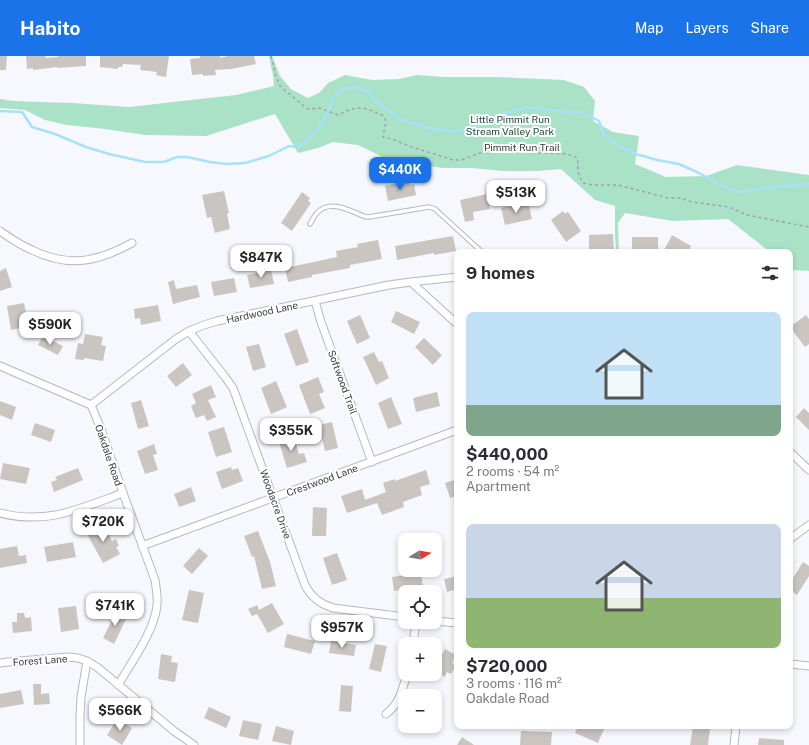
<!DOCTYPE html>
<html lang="en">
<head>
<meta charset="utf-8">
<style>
	:root { --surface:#fff; --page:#f7f7f7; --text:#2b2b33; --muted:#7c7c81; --accent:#1a73e8 }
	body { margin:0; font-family:"Public Sans",sans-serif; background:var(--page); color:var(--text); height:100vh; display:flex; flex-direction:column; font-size:15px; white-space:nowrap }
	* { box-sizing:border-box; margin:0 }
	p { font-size:13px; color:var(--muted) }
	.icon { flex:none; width:22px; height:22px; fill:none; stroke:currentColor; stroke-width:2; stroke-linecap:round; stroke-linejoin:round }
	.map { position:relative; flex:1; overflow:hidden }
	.side { position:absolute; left:454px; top:193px; width:339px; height:480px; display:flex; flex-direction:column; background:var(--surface); border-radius:8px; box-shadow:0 2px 6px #0003 }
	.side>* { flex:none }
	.needle { width:26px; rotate:79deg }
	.buttons { position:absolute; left:398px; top:477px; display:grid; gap:8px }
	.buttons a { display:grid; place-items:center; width:44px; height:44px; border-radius:8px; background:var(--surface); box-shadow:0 2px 6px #0003; font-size:20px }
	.price { position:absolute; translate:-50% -34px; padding:0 9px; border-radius:8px; background:#fff; color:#222; font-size:13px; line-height:26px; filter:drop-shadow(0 1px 2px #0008) }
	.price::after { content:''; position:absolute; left:50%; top:24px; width:12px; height:9px; margin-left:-6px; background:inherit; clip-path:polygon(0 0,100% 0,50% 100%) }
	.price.selected { background:var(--accent); color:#fff }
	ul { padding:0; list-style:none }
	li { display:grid; align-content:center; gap:8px; height:212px; padding:0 12px }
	li span { display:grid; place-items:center; height:124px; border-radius:8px; color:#555 }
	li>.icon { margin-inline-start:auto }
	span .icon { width:72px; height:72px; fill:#fffc; stroke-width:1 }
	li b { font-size:17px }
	h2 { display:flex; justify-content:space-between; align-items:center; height:48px; padding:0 12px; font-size:17px }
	header { display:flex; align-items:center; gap:24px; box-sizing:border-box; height:56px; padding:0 20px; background:var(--accent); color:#fff }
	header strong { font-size:19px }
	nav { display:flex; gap:22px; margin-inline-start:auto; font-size:14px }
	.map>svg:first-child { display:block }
</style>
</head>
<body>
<header>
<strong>Habito</strong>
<nav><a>Map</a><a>Layers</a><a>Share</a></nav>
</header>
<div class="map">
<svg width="809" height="689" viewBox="0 0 809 689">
	<rect width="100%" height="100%" fill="#f6f8fe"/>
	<!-- green -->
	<path fill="#aae2c8" d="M269,0H272L280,20L291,33L308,42L319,37L328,27L345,19L372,24L399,23L417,19L444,21H496L564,24L584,31L595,45L593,65L613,76L639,80L635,108L666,121L706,120L737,109L809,119V215L793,214L790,212V196H770L728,163L673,165L625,157L618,167L619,196H616L615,178V150L595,144L561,113L537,115H503L472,112H443L387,103L358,89L333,86L318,92L298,97L275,58L206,80L145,79L105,73L67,69L45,64L25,54L0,52V43L13,45L72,47L129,51L236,39L274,30L273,20Z"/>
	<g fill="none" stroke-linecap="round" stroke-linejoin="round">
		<!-- stream -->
		<path stroke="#a7e2f9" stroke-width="2.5" d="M0,55L22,56L32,71L55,78L86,91L109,98L145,106H164L177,101H187L210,106L226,108L245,107L269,100L289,90L297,91L302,88L309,83L321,68L325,62L334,41L338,36L345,33L354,31L362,33L368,36L374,43L384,52L405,65L430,72L454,76L479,70L499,59L526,51L567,56L584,57L599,65L603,77L618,90L636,98L657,104L679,108L699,117L722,130L732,134L743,136L763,132L809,128"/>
	</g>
	<!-- building -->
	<path fill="#cbc5c2" d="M0,0H7L6,14H0Z
		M26,0H45L46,2L58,1V0H86V10L57,12V11L33,14V12L27,13Z
		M100,0H169L166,21L156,19L157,16L140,14L141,9L123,8L122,11H118V13L100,11Z
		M200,0H220V2L228,0H254L256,8L231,13L215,14L216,19L203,20V18L192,19L190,3L200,2Z
		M409,125L410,129L414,128L416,139L388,145L385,130Z
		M224,135L229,157H227L230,173L215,177L211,161L207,162L202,139Z
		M302,136L310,142L308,145L311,147L292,175L281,167Z
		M487,138L490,153L473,156L474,164L465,166L460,144Z
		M528,146L532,163L505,169L501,152Z
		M563,155L565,158L568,156L581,175L566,186L551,164Z
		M613,178L614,196H589V179Z
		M672,179L691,190L688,196H663Z
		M453,180L456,195L434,199V197L397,204L395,190Z
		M632,181H658V196H632Z
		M378,184L382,203L350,209V212L312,219V221L288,226L285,212L337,201L336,195L358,191L357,188Z
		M6,212L12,231L0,235V215Z
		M271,214L274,228L250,232L247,219Z
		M234,222L237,236L214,240L211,226Z
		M174,224L176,233L197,229L200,241L173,248L168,226Z
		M24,247L26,256L23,257L25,271L11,274L7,250Z
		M158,249L161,265L141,269L140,262L135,263L134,253Z
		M396,255L420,266L414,278L391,266Z
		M360,259L370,282L357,288L347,265Z
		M806,259L809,263V288L805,291L790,271Z
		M297,273L309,306L296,310L284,278Z
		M85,278L103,281L101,289L106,290L103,305L84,302V304L75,303L78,287L83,288Z
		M43,280L63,290L58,299L38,289Z
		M424,282L442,299L433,309L415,291Z
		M259,288L266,311L253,315L246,291Z
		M374,296L379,306L382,305L389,322L376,329L363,301Z
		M183,307L192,319L176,331L167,320Z
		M318,321L324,336L319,338L325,352L310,358L299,329Z
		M276,325L287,351L271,358L261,332Z
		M211,329L216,341L208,344L216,361L207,365L204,359L196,362L191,350L196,347L192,338Z
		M437,336L440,350L416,356L413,342Z
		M391,341L402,368L388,373L378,347Z
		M141,344L149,370L138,373L131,347Z
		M0,345L16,351L12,364L0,359Z
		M804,352L809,357V374L796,361Z
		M332,366L338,392L325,395L319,369Z
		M35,367L55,374L51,386L31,379Z
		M224,371L232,396L216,401L208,376Z
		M293,378L299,398L304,397L307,406L287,412L278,383Z
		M154,388L157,398L153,399L158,414L145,418L137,395Z
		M3,407L30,412L26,428L0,423Z
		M231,411L232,414L238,412L243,425L222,433L216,416Z
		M78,412L83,424L54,436L51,426L57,424L55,421Z
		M426,414L430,428L420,431L422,439L403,446L404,451L382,459L377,447L347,457L341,440L362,433L365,444L386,436L383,427L395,423V425Z
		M457,423V440L450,442L445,427Z
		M191,431L196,445L179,451L174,438Z
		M313,451L327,452L326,480H312Z
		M102,467L112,485L116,483L119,490L116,491L120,498L103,507L86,476Z
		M258,475L270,506L276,530L262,533L254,500L252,501L244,480Z
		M73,486L76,501L47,506L44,491Z
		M17,490L19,500L26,499L27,507L0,512V493Z
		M199,492L208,500L192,518L183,510Z
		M337,497L347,524L332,529L323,502Z
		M803,506L809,510V520L797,539L790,534V527Z
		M421,517L423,531L394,535L392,521Z
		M457,520V533L447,536L444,523Z
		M189,534L204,537L198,567L182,564Z
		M272,547L284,568L268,577L257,558L252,560L248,553L257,549L259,554Z
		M76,550L79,573L61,576L58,552Z
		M117,554L128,559L114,588L103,582Z
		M17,557H24L25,562L31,561L32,575L13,577L12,566H17Z
		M287,578L315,585L311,598L284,591Z
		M331,585L356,589L354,600L329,597Z
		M375,588L387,590L381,616L369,613Z
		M445,593L456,599L452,607L456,609L451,618L447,616L445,621L435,616V612Z
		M161,598L172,600L171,606L178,607L175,626L158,623Z
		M33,628H41V638L49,637L50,648L34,649Z
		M341,629L353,630L351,656L339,655Z
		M21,634L24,648L0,652V638Z
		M435,641L442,642L440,670L435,669Z
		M209,651L231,661L226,672L204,662Z
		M117,663L132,672L122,689L107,679Z
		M243,664L262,668L258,684L239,680Z
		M276,670L294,675L291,689L272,685Z
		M578,670H597L604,673L598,687L575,677Z
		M693,671L710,673L708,689H690Z
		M521,675L552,676L551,689H520Z
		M462,681L474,689H457Z
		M759,682L784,684V689H758Z"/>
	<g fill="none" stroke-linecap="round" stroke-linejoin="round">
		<defs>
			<path id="service" d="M310,168C312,165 314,160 317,157C330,142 352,156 366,161H369L429,151L435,153L482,196"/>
			<path id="minor" d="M0,175C10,182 20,189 32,194C69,212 97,206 132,187
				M411,226L457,268
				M315,245L321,266L372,406
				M189,275L225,321L233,332L305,529C311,541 320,548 333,552L405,561
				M0,310L91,349L101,373L123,437L155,524C156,532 158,540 157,549C155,574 131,607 118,629
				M91,349L176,283C189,274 202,269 217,265L389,229L411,226L457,221
				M790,396L809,414
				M0,457C47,469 79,453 123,437
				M790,483L809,469
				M142,490L457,374
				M435,565L457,567
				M413,588L416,566
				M0,607L8,606L67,601L78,602L87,605L97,611L174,675L194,689
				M790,608L809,610
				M386,658C400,647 402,634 407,618
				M80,689V660L81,641L87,605
				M734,689L736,670"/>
		</defs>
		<!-- service casing -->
		<use href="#service" stroke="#b6b8be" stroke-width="5.5"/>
		<!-- minor casing -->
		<use href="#minor" stroke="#b6b8be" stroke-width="9"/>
		<!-- path -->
		<path stroke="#a1a3a7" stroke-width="1.5" stroke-dasharray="3 3" stroke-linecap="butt" d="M271,0L276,20L280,30L305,51L308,53L320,52L338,59C360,48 363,51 384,60L386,65L383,81L392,83L409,90L453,104H461L480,97L516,96L567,98L574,100L578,103C577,114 578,118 583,127L592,129H618L668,142H680L692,146L729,151L747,159L809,171"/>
		<!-- service -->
		<use href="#service" stroke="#fff" stroke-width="3.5"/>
		<!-- minor -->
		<use href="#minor" stroke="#fff" stroke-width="7"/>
	</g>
	<g text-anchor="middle" stroke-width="4" stroke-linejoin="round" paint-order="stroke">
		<!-- park labels -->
		<g font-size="10" fill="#1e4938" stroke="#fff">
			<text x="510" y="67">Little Pimmit Run<tspan x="510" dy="12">Stream Valley Park</tspan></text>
		</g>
		<!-- street labels -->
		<g font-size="10" fill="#393a3c" stroke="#fff">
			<text x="522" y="95">Pimmit Run Trail</text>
			<text transform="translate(262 256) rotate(-12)" y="4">Hardwood Lane</text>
			<text transform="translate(343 326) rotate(70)" y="4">Softwood Trail</text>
			<text transform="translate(109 399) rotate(71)" y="4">Oakdale Road</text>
			<text transform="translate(322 424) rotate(-20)" y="4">Crestwood Lane</text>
			<text transform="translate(276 448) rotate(70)" y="4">Woodacre Drive</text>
			<text transform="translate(40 604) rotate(-4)" y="4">Forest Lane</text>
		</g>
	</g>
</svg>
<div class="buttons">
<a><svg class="needle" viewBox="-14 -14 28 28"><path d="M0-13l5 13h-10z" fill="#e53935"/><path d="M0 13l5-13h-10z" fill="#7c7c81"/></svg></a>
<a><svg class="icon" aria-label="locate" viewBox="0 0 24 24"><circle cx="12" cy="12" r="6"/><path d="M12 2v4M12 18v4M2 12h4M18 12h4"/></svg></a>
<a>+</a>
<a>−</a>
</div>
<b class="price selected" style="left:400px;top:135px">$440K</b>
<b class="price" style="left:516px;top:158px">$513K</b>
<b class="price" style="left:261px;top:223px">$847K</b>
<b class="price" style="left:50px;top:290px">$590K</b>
<b class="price" style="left:291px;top:396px">$355K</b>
<b class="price" style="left:103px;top:487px">$720K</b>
<b class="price" style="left:115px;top:571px">$741K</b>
<b class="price" style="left:342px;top:593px">$957K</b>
<b class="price" style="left:120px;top:676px">$566K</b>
<section class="side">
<h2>9 homes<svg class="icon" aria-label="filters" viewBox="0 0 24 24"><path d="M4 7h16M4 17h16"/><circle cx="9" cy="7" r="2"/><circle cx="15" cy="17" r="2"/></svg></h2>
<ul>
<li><span style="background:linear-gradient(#bfe0f5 75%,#7fa58c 0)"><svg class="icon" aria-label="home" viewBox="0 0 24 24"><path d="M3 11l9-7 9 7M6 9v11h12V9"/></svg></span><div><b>$440,000</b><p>2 rooms · 54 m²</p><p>Apartment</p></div></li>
<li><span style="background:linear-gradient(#c9d6e8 60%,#8fb573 0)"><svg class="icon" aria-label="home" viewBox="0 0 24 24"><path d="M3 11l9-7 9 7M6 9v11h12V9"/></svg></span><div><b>$720,000</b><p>3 rooms · 116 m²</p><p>Oakdale Road</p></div></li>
</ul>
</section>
</div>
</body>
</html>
